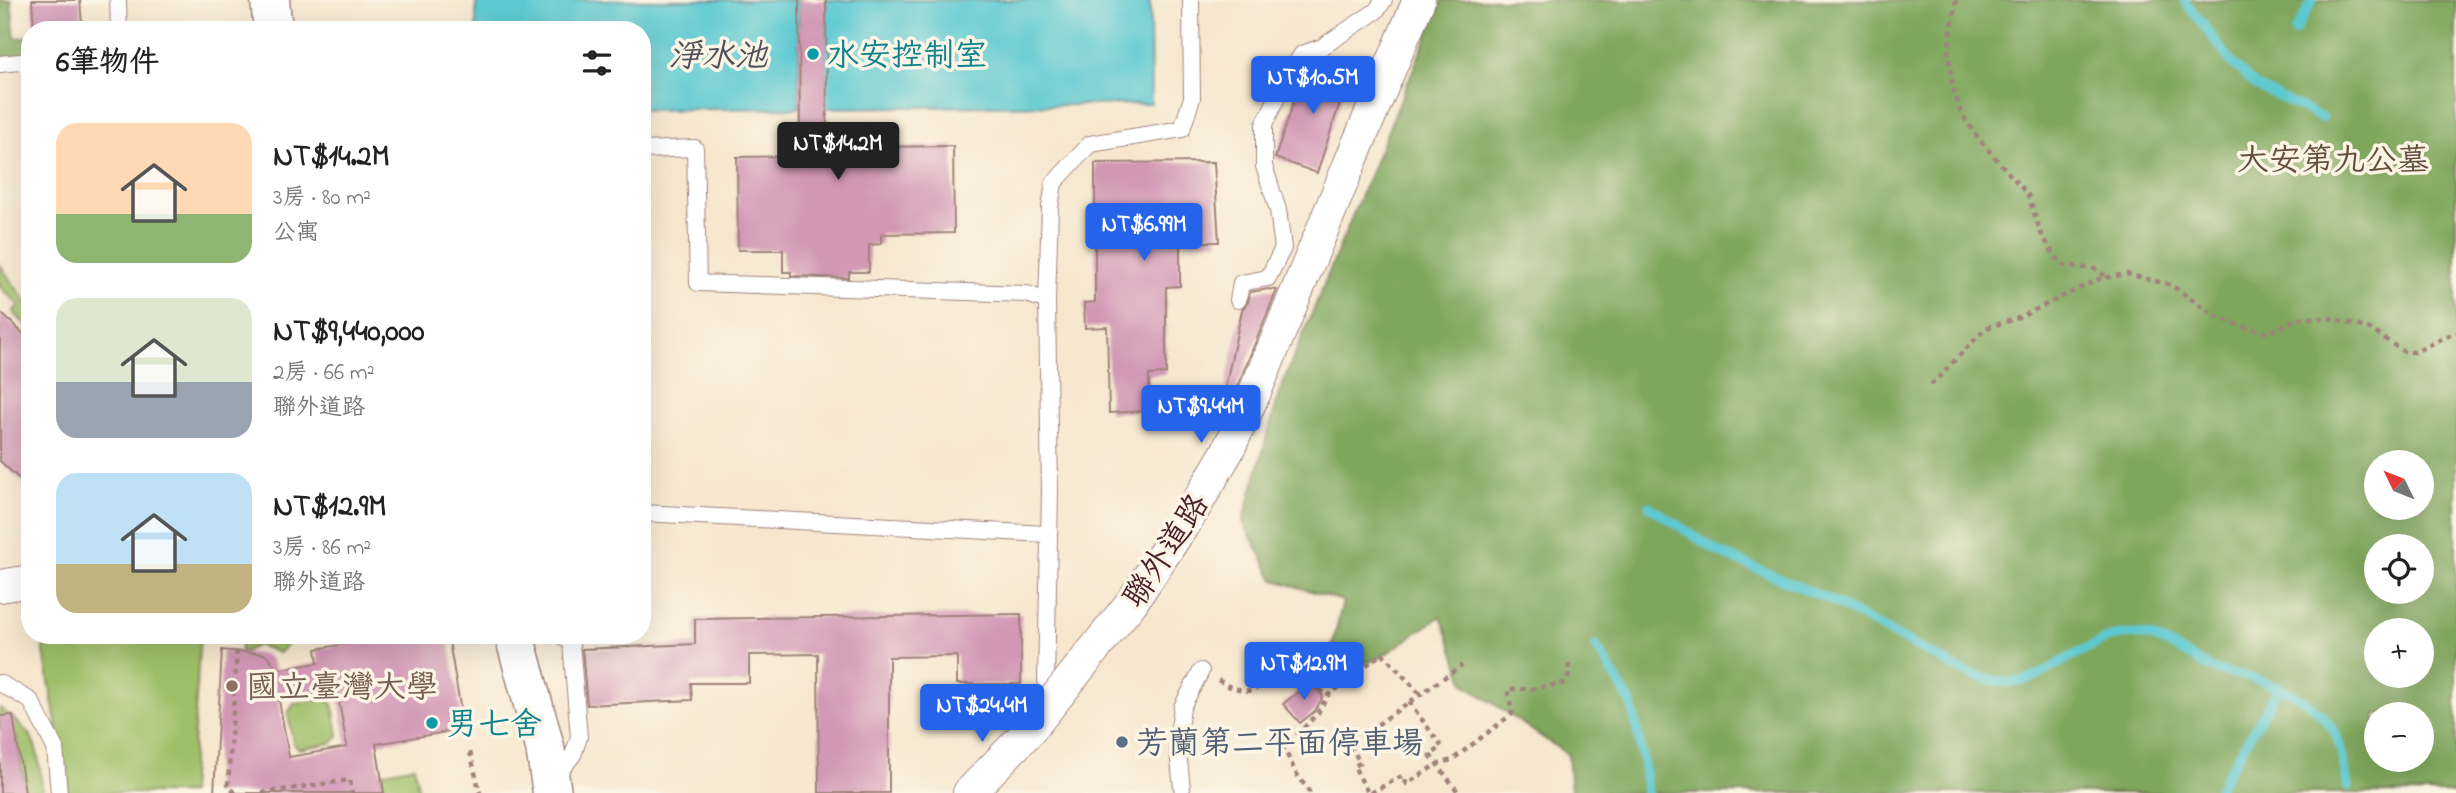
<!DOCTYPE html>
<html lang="zh-TW">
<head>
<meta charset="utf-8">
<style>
	:root { --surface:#fff; --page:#f2f2f2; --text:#222; --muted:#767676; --accent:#2563eb }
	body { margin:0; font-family:"Indie Flower","LXGW WenKai TC",sans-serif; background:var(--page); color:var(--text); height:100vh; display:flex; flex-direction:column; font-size:26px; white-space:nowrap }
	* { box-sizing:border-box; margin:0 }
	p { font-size:23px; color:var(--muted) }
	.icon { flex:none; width:38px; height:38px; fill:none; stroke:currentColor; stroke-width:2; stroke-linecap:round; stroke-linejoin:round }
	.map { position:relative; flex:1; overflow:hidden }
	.details { position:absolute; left:21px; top:21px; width:630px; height:623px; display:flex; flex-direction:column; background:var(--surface); border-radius:28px; box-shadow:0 7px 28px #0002 }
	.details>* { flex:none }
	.needle { width:46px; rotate:313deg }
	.buttons { position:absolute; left:2364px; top:450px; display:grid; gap:14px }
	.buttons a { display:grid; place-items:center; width:70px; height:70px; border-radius:50%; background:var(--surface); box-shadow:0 7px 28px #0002; font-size:35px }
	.price { position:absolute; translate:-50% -60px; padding:0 16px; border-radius:7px; background:var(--accent); color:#fff; font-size:23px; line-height:46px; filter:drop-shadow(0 2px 4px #0008) }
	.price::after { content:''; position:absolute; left:50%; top:42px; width:21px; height:16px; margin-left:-10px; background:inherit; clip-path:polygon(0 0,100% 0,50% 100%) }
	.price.active { background:#222; color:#fff }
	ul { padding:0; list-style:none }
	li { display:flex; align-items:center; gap:21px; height:175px; padding:0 35px }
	li span { display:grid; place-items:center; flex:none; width:196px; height:140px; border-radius:21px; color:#555 }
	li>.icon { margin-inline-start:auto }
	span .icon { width:84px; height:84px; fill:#fffc; stroke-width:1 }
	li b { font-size:30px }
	h2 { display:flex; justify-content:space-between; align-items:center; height:84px; padding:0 35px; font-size:30px }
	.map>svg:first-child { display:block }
</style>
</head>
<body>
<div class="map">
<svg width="2456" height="793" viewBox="0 0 2456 793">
	<rect width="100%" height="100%" fill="#fcf5e5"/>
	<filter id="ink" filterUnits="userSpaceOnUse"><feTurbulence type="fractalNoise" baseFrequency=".0143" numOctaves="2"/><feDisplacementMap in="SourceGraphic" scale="14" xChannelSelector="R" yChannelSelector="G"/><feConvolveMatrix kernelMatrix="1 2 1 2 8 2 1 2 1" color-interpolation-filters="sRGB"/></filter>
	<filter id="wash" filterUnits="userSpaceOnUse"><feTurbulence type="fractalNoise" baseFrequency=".00686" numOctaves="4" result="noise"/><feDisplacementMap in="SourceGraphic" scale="28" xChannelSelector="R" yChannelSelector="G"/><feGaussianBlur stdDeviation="1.57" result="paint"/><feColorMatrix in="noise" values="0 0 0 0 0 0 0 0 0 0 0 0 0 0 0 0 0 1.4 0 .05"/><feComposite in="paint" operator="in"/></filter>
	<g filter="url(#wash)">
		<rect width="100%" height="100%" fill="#f6e7ce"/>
		<!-- green -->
		<path fill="#9ebf68" stroke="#746f4a" stroke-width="2" d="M0,265L30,307V329L13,312L19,305L0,287Z
			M114,635H200L190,793H68L43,646Z
			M280,635H296L279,653L258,645L243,652L233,776L241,642Z
			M327,699L333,704L338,736L332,743L299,749L293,743L288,713L294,704Z
			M0,708C41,738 36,745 43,793H25L17,738L0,730Z
			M414,766L419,793H384L381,773Z"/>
		<!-- forest -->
		<path fill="#7ea65c" stroke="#646244" stroke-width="2" fill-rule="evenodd" d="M0,0H11L15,38L30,37V57L0,59Z
			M1442,0H2456V793H1571L1568,755L1465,684L1441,616L1378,659L1325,676L1343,601L1274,580L1243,522L1280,390ZM2376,462H2422V508H2376ZM2422,546V592H2376V546ZM2376,630H2422V676H2376ZM2376,714H2422V760H2376Z"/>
		<!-- water -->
		<path fill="#5cc9d1" stroke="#53747e" stroke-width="2" d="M476,0H799V108L642,110V30H476Z
			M826,0H1150L1151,104L826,108Z"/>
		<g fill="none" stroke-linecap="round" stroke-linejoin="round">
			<!-- stream -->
			<path stroke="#5cc9d1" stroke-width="9" d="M2184,0L2233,64L2256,86L2322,118
				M2295,31L2313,0
				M1649,506L1718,552L1828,599L1962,671C2025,696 2033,675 2086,649C2095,645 2105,638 2115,636C2156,627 2180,654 2213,669C2224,674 2238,673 2249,677C2283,687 2323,704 2338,740C2343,754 2345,772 2348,787
				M1596,646L1632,705L1644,765L1647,793
				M2216,793L2279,687"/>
		</g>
		<g id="blocks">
			<!-- building -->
			<path fill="#d297b5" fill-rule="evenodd" d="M32,0H80L82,24H77L78,30H34Z
				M799,0H826L827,124H868V147L953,146L954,233L881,234V244L869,245V272H849V278L791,276V272H783V250H738L737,157L800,156Z
				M1316,60L1350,72L1317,173L1275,158L1304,71L1309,63Z
				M1214,162L1219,242H1180V286L1166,287V374L1149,375V411L1109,413L1107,327L1085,328L1084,303L1095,302V163Z
				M1269,289L1277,290L1238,385L1235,391L1225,388L1242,310L1248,302L1250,292Z
				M0,312L30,340V489L0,461Z
				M1021,614V684H957V656L889,657V793H819L818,654L749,655V683H691L692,700L587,705L582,649L695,644V619Z
				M373,635H448L464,729L376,744L384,793H214L222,650L264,654L270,658L276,670L318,663L316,649L374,639ZM337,690L347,747L289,757L279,700Z
				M1310,682L1323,696L1315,711L1300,723L1283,704Z
				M13,715L25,793H0V716Z"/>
		</g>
	</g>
	<g filter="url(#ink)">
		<use href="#blocks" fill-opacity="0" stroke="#a0837c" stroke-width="2"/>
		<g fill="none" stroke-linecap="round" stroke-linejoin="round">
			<defs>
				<path id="service" d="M118,0L119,30
					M0,64L30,61
					M642,150L695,148L698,283L1027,294L1047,301
					M1238,300L1241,283L1268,278L1283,248L1278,210L1264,166V125L1284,83L1302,54L1322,47L1376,11L1384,0
					M642,513L1047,534
					M1046,681L1050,492L1047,301L1050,207L1054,183L1090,144L1182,129L1192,98L1191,0
					M0,683L31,701L55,748L59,793
					M554,778L573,755L579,737L571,643L561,635
					M1182,788L1177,742L1182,707L1201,671"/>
				<path id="minor" d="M1355,151L1419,0
					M0,586L30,581
					M969,793L1030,730"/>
				<path id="tertiary" d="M270,0L273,30
					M514,635L545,747L552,793"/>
			</defs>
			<!-- service casing -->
			<use href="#service" stroke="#a0837c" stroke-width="18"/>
			<!-- minor casing -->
			<use href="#minor" stroke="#a0837c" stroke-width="34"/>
			<!-- tertiary casing -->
			<use href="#tertiary" stroke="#a0837c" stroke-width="41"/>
			<!-- path -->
			<path stroke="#a0837c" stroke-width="4.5" stroke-dasharray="5 5" stroke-linecap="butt" d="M1956,0L1948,51L1953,88L1961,113L1979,139L2028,195L2041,233L2051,250L2062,265L2095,269L2107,277
				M1931,385L1986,328L2018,318L2099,279L2127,274L2171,285L2216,316L2240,326L2268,333L2299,318H2331L2370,329L2404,352H2415L2456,332
				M338,635L340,645
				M1218,680L1232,688L1250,691L1284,677L1312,682L1327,696
				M1409,702L1442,747L1430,755L1459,793
				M470,752L480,793
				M1367,791L1354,766L1360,763L1350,744L1462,665
				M235,793L228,784L238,635
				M262,793L350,780L352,793
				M1310,793L1296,773L1284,748L1318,713L1327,696L1382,653L1420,694
				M1371,793L1402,776L1407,784L1437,764L1452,760L1512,714L1508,689H1531L1564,683L1568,680L1569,663"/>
			<!-- service -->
			<use href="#service" stroke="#fff" stroke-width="16"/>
			<!-- minor -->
			<use href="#minor" stroke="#fff" stroke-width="32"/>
			<!-- tertiary -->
			<use href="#tertiary" stroke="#fff" stroke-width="38"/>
			<defs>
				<path id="minor-bridge" d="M1030,730L1132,602L1193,510L1227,452L1255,392L1355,151"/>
			</defs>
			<!-- minor-bridge casing -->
			<use href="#minor-bridge" stroke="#a0837c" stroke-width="34" stroke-linecap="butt"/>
			<!-- minor-bridge -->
			<use href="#minor-bridge" stroke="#fff" stroke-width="32"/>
		</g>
	</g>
	<!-- markers -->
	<g fill="#0f9aa8" stroke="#fcf5e5" stroke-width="2.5">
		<circle cx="813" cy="54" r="7"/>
		<circle cx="432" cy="723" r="7"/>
	</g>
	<circle fill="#8d6e63" stroke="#fcf5e5" stroke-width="2.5" cx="232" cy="686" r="7"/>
	<circle fill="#5c6f8a" stroke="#fcf5e5" stroke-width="2.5" cx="1122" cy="742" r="7"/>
	<g text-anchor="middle" stroke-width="7" stroke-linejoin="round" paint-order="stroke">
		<!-- culture labels -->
		<g font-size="32" fill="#0d838f" stroke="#fcf5e5" text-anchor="start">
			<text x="827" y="65">水安控制室</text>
			<text x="446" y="734">男七舍</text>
		</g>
		<!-- park labels -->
		<g font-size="32" fill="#634f3d" stroke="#fcf5e5">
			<text x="2333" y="170">大安第九公墓</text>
		</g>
		<!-- street labels -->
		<g font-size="32" fill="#4a1f2b" stroke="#fcf5e5">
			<text transform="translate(1165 550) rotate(-57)" y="11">聯外道路</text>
		</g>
		<!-- education labels -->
		<g font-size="32" fill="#785e54" stroke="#fcf5e5" text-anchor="start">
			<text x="246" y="697">國立臺灣大學</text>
		</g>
		<!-- service labels -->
		<g font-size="32" fill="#4e5e75" stroke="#fcf5e5" text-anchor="start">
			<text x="1136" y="753">芳蘭第二平面停車場</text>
		</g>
		<!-- water labels -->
		<g font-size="33" font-style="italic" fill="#4f525d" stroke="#fcf5e5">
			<text x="718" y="66">淨水池</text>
		</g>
	</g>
</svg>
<div class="buttons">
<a><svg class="needle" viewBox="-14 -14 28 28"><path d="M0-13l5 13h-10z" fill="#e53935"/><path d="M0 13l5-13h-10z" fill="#767676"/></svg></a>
<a><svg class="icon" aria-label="locate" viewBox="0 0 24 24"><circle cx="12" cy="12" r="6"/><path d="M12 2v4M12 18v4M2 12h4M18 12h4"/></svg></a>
<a>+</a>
<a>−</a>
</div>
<b class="price" style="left:1313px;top:116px">NT$10.5M</b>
<b class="price active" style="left:838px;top:182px">NT$14.2M</b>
<b class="price" style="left:1144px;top:263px">NT$6.99M</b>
<b class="price" style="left:1201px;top:445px">NT$9.44M</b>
<b class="price" style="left:1304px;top:702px">NT$12.9M</b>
<b class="price" style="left:982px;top:744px">NT$24.4M</b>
<section class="details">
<h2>6筆物件<svg class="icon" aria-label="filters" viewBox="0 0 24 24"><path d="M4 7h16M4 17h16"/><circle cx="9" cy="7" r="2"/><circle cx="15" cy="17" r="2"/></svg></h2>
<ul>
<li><span style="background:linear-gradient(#ffd9b3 65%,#8fb573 0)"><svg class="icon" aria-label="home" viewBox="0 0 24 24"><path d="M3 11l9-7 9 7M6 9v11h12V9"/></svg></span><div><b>NT$14.2M</b><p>3房 · 80 m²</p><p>公寓</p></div></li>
<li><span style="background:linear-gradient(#dfe7d0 60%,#9aa5b1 0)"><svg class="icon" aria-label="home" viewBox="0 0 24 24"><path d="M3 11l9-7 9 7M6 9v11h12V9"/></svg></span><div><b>NT$9,440,000</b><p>2房 · 66 m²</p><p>聯外道路</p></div></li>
<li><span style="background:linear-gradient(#bfe0f5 65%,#c2b280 0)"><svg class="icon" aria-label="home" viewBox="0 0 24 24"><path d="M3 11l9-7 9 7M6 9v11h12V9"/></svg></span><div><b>NT$12.9M</b><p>3房 · 86 m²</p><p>聯外道路</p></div></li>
</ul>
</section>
</div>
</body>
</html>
